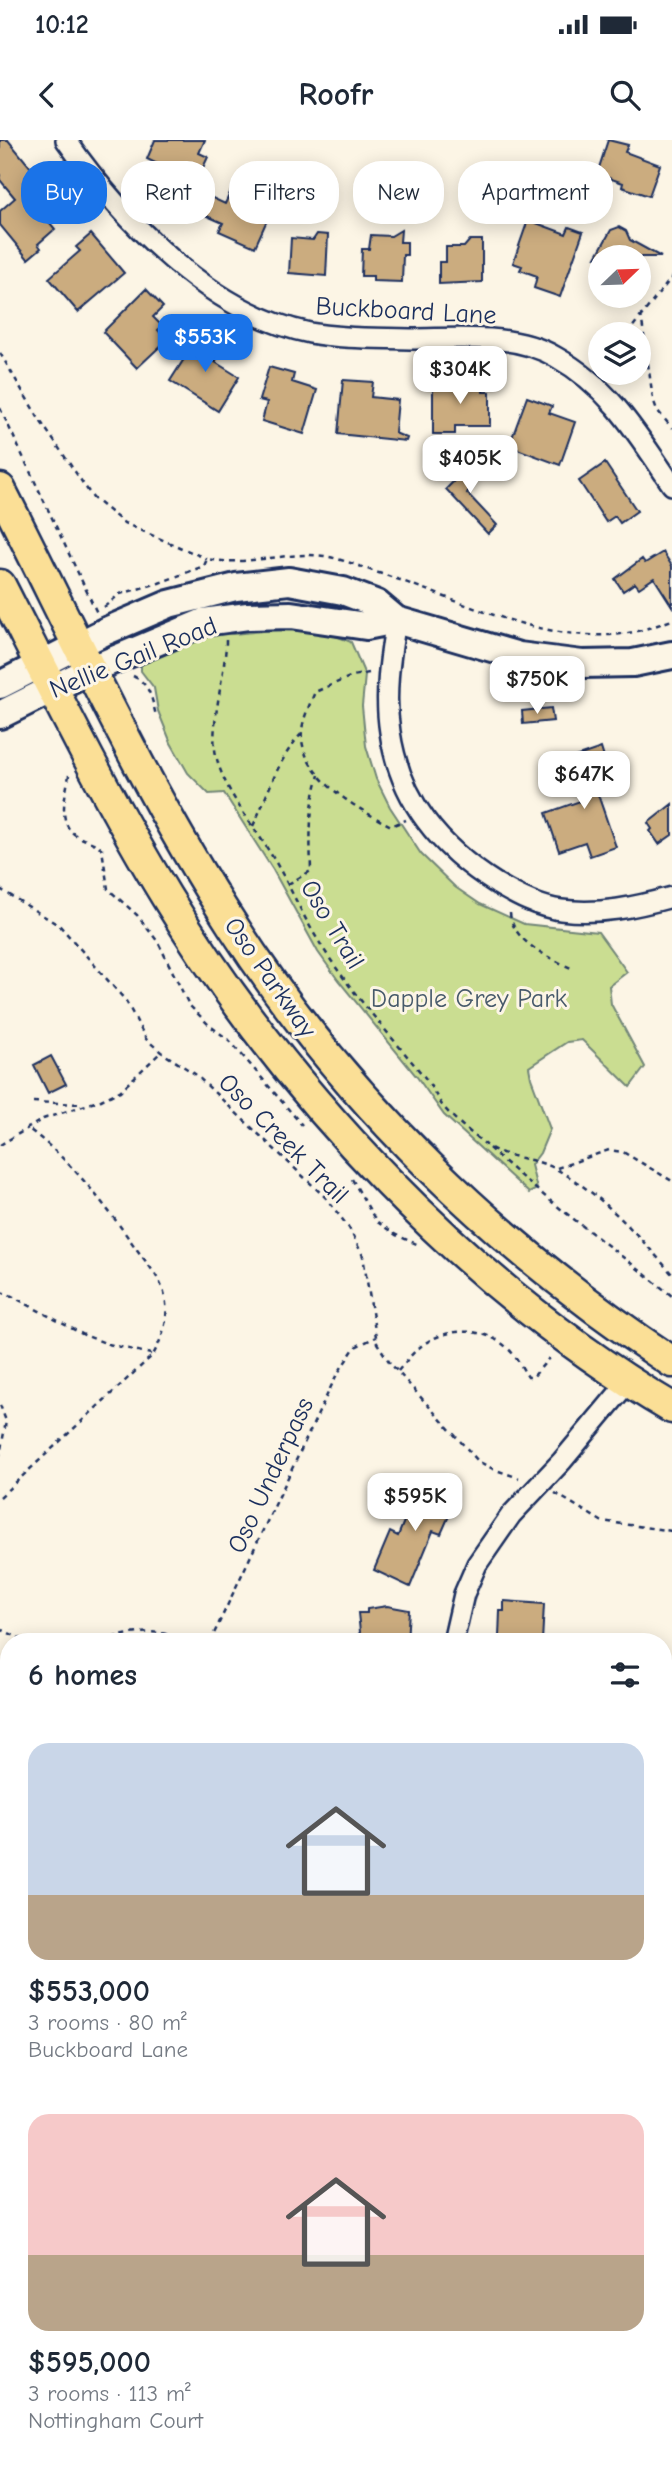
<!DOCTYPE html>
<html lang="en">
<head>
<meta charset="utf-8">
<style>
	:root { --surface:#fff; --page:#f2f2f3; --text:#1f2937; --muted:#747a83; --accent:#1a73e8 }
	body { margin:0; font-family:"Comic Neue",sans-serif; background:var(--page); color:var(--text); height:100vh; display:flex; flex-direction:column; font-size:26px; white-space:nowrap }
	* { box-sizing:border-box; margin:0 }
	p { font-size:23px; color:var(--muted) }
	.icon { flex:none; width:38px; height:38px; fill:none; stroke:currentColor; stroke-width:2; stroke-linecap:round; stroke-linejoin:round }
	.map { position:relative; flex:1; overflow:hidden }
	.details { position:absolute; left:0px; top:1493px; width:672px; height:842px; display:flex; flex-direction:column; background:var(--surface); border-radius:28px 28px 0 0; box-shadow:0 4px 18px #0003 }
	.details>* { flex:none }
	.guide { position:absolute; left:21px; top:21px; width:630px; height:63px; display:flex; gap:14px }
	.needle { width:46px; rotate:67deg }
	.buttons { position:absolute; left:588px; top:105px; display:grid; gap:14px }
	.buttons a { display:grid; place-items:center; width:63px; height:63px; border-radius:50%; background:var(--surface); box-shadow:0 4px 18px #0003; font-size:35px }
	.price { position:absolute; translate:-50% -60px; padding:0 16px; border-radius:14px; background:#fff; color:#222; font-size:23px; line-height:46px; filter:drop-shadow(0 2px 4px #0008) }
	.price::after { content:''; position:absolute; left:50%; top:42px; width:21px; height:16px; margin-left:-10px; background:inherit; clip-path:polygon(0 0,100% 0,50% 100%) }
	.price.current { background:var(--accent); color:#fff }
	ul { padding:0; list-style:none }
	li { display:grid; align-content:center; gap:14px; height:371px; padding:0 28px }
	li span { display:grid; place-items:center; height:217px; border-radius:21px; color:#555 }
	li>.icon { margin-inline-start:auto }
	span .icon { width:126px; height:126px; fill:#fffc; stroke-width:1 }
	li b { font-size:30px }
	h2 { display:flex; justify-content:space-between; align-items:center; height:84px; padding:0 28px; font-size:30px }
	.pill { padding:0 24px; border-radius:28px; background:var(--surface); box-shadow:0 4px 18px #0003; font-size:24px; line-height:63px }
	.pill.current { background:var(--accent); color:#fff }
	.status { display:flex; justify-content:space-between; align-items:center; height:49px; padding:0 35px; background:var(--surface); direction:ltr }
	.status svg { height:19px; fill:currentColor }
	header { display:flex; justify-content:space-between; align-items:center; height:91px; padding:0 28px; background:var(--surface); font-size:32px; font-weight:600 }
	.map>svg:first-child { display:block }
</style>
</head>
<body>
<div class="status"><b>10:12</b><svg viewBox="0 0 49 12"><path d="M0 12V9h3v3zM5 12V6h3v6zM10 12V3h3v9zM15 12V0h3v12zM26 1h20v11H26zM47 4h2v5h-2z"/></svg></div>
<header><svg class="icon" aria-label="back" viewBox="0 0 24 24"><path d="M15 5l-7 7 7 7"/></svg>Roofr<svg class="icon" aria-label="search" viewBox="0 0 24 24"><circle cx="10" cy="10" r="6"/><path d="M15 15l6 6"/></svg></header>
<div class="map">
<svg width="672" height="2334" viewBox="0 0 672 2334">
	<rect width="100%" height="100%" fill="#fcf5e5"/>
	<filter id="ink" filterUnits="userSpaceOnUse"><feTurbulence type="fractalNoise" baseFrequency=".0143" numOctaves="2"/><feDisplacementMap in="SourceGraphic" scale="14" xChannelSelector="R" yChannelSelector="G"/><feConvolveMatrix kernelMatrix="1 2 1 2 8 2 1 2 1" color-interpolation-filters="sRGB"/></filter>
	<g filter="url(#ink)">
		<!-- green -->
		<path fill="#cadd91" stroke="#728678" stroke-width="2" d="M273,490C300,490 326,491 351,502L365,535L362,566L366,606L376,639L390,667L421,714L455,747L480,764L524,784L598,792L627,832L609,846L611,864L645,927L630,947L582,900L567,902L529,927L531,938L550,989L540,1013L531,1025L537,1049L529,1053L444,975L417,937L338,840L318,812L273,730L224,653L209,654L188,633L171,603L158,571L154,548L141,531V519L171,503L218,492L233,494Z"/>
		<!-- building -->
		<path fill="#cbac7f" stroke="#1b2f5e" stroke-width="2" d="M0,0H8L55,57L39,70L55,89L38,104L41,108L28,119L0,85V71L15,58L0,40Z
			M155,0H205L199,13L208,17L193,49L225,64L235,42L253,50L249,60L272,69L255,107L219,91L223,83L198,72L195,79L178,70L189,47L169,38L172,31L147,19Z
			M608,0L628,5L625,12L660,25L649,56L622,47L623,43L597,34Z
			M528,80L566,94L569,87L583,92L560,157L534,148L537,136L520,130L522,126L513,123Z
			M619,87L626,91L630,100L661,117H596L611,90Z
			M401,90L400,102H407V115H403L402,142L373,141V136H361L362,109H369L371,95L391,96Z
			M91,94L124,133L78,172L49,138L80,111L76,107Z
			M317,94L328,95L326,136L289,133L291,98L313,100Z
			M470,100H482V142L439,144V122H446V107H464Z
			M146,149L163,167L153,177L162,186L158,190L167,200L137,228L103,192Z
			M200,194L223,209L215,222L239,237L218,271L170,241Z
			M269,227L294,234L292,242L317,250L304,294L262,281L267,262L259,260Z
			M343,240L373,242L371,257L398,260L395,293L407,298L406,301L338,294Z
			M483,242V252H490V286H455V294H433V243Z
			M527,257L552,266L549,273L575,282L560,325L509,306Z
			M475,309L479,311L470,339L474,341L467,353L497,385L488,394L446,349L453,342Z
			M605,323L637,371L620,383L615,376L606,382L579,341Z
			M663,412L672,426V466L654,438L639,448L635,443L623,451L615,439L642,419L645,423Z
			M551,568L553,581L523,584L522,571Z
			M601,608L609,634L593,640L616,707L590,716L585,702L559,711L546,673L586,659L572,618Z
			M672,664V695L659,704L650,691L652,689L648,683Z
			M51,916L66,944L48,953L34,925Z
			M421,1340L442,1349L440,1355L455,1362L441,1394L433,1391L410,1447L374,1430L390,1392L398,1396L409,1369L403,1367L414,1341L420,1343Z
			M504,1461L544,1464L542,1502H501L502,1497H499L500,1471H504Z
			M387,1466L409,1470L407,1502H355L360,1492L358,1473H367V1469Z"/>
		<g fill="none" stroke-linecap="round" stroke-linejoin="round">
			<defs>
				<path id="street" d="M66,0C122,80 210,173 310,193C343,199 377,198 410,199C457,199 513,192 556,217C610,247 638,295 672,345
					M396,480C390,517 384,555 390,592C400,661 440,708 497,744C517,756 538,767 561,770C600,775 635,767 672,757
					M453,1502L464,1454L477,1424L511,1375L562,1321L628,1242
					M663,2070L672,2076
					M408,2334V2326"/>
				<path id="secondary" d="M0,545L106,491L169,464L236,447L289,441L343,451L377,464L396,480L519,516L582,524L633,523L672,515
					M0,575L90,530L204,482L248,476L291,475L366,486L396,480
					M663,2322L672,2307"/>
				<path id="primary" d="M0,349C75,496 143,647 233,786C345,960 499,1108 672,1222
					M0,445C53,549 105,656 166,756C287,955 470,1149 672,1268"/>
			</defs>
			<!-- street casing -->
			<use href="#street" stroke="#1b2f5e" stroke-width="24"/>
			<!-- secondary casing -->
			<use href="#secondary" stroke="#1b2f5e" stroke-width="32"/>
			<!-- primary casing -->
			<use href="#primary" stroke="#1b2f5e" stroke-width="35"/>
			<!-- path -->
			<path stroke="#1b2f5e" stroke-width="2.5" stroke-dasharray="5 5" stroke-linecap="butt" d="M641,174L653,259L657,270L672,288
				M627,194L672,137
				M0,213L39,279L93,358L124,383L207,419
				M0,268L97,473
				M104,467L120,454L159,443L204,426L207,419C246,427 285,411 324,416C344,419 365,429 385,435C461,460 539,503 621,494C638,492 655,486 672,480
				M226,500C226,533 209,586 216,615C224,652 253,684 272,716C289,744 301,773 318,800C347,848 386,890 422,934C430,943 435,955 442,965C453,979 471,993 485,1004C504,1019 533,1017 554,1028C600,1052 639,1096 672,1134
				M369,533L352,536L315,552C309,566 300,584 302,600C307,641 358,669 391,686L406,680
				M133,536C150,544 152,559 156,576
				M69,635C66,654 56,684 77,696C86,701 95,702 102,709L108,749L137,775L158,802L189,865L209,885L230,901L302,985
				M253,686C270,651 276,621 303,592
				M288,744L311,731C310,697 309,667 319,635
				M0,749L60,786L126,861L146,899L161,912L195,934L326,1058L349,1088L363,1116L377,1203L390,1223L478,1321L493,1329L519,1338
				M510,773C512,802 550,818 573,829
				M33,962L81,964
				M0,1005L43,979L101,960L120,951L161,912
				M489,1008C547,1062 611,1106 672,1156
				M557,1028L609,1010L623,1012L672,1041
				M352,1039L376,1081L396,1095L419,1105
				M0,1152L8,1154L84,1195L108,1204L151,1214
				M398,1231C405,1223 412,1213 420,1207C447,1185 490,1186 513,1214C519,1221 523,1230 528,1237H533L549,1218
				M0,1265L6,1281L0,1315
				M555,1353L601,1381L672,1391
				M0,1357L153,1215C164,1195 170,1175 164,1153C159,1136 145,1121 135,1107C103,1062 71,1020 26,987
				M0,1489L28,1502
				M93,1502C117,1497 161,1483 181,1502
				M210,1502L336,1236L355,1207L376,1197
				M0,2150H9"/>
			<!-- street -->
			<use href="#street" stroke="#fcf5e5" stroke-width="19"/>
			<!-- secondary -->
			<use href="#secondary" stroke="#fcf5e5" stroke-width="26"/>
			<!-- primary -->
			<use href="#primary" stroke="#fbdf96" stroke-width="30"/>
		</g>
	</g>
	<g text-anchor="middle" stroke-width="6" stroke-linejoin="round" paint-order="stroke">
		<!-- street labels -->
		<g font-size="26" fill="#1b2f5e" stroke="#fcf5e5">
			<text transform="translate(406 170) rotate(3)" y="9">Buckboard Lane</text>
			<text transform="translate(133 517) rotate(-22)" y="9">Nellie Gail Road</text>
			<text transform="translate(333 784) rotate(59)" y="9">Oso Trail</text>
			<text transform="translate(271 837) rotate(55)" y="9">Oso Parkway</text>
			<text transform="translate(284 998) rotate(45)" y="9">Oso Creek Trail</text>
			<text transform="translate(270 1335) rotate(-65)" y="9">Oso Underpass</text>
		</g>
		<!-- park labels -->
		<g font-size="26" fill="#475a6b" stroke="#fcf5e5">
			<text x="469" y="867">Dapple Grey Park</text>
		</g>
	</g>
</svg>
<div class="buttons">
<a><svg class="needle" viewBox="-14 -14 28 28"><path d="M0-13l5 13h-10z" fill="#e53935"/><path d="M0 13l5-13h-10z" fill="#747a83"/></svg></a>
<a><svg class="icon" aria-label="layers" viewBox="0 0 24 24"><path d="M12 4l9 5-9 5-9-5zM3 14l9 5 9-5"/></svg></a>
</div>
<b class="price current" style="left:205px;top:234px">$553K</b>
<b class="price" style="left:460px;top:266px">$304K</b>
<b class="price" style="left:470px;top:355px">$405K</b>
<b class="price" style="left:537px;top:576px">$750K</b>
<b class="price" style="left:584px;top:671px">$647K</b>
<b class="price" style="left:415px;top:1393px">$595K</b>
<div class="guide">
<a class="pill current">Buy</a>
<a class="pill">Rent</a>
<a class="pill">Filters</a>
<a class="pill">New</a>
<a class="pill">Apartment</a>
</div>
<section class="details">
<h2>6 homes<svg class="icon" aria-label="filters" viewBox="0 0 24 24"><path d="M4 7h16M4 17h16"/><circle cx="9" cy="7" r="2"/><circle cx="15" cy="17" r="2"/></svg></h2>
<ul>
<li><span style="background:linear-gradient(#c9d6e8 70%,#b9a48a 0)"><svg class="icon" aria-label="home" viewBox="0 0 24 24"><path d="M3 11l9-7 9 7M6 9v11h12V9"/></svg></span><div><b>$553,000</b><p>3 rooms · 80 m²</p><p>Buckboard Lane</p></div></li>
<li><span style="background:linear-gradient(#f6c9c9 65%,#b9a48a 0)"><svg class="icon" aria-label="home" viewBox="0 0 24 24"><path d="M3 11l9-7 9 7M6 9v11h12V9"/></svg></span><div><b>$595,000</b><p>3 rooms · 113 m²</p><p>Nottingham Court</p></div></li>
</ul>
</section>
</div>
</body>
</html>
